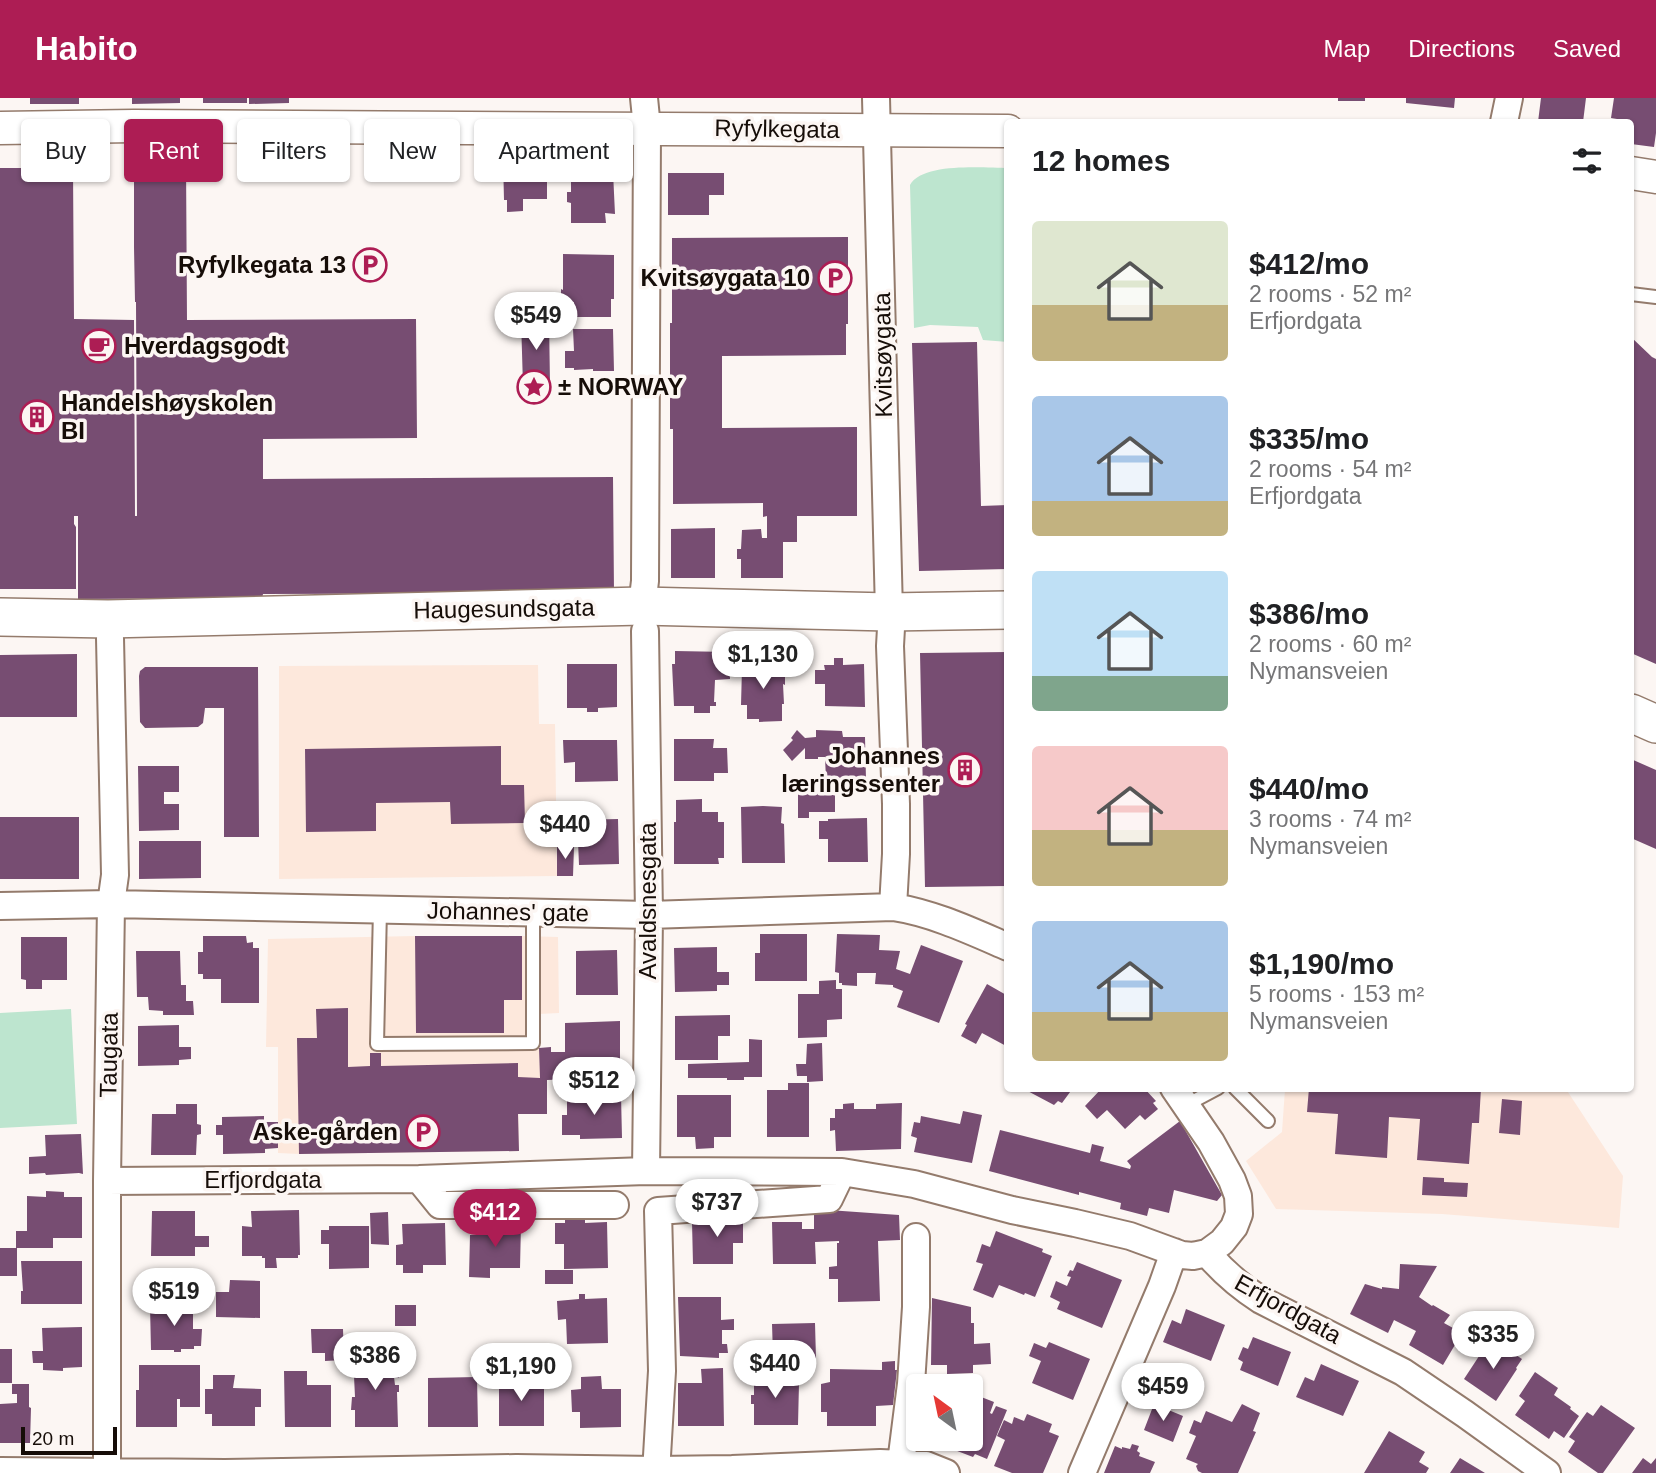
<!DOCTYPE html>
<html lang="en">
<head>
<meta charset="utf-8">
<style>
	:root { --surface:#fff; --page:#f2f2f2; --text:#202124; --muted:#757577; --accent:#ad1d54 }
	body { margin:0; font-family:Arial,sans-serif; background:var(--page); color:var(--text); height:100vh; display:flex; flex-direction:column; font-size:26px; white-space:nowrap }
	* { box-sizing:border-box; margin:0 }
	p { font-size:23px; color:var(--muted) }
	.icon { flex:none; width:38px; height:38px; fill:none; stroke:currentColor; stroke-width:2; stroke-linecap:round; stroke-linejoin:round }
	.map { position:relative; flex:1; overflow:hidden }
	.panel { position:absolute; left:1004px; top:21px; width:630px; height:973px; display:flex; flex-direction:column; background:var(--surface); border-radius:7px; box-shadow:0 2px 5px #0004 }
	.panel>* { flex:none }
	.top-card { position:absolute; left:21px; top:21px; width:665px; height:63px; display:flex; gap:14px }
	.needle { width:46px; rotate:327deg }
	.tools { position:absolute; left:906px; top:1276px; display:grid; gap:14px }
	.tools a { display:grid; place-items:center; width:77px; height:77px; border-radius:7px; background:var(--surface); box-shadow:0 2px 5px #0004; font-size:35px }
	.scale { position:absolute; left:21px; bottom:18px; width:96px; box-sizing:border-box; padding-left:7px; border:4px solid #160d08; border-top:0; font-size:19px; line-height:24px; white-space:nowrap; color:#160d08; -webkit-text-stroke:5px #fcf6f3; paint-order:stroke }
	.price { position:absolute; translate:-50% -60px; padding:0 16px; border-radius:24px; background:#fff; color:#222; font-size:23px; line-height:46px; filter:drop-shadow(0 2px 4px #0008) }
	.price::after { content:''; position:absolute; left:50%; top:42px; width:21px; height:16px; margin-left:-10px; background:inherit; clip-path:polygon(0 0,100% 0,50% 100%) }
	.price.active { background:var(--accent); color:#fff }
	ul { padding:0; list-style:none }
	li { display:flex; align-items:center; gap:21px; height:175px; padding:0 28px }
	li span { display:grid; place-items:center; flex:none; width:196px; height:140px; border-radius:7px; color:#555 }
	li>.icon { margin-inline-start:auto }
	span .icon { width:84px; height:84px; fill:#fffc; stroke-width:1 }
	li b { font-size:30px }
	h2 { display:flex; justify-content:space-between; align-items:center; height:84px; padding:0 28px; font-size:30px }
	.chip { padding:0 24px; border-radius:7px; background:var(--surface); box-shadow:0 2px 5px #0004; font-size:24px; line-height:63px }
	.chip.active { background:var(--accent); color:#fff }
	header { display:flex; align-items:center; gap:42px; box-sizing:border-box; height:98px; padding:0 35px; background:var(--accent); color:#fff }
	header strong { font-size:33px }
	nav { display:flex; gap:38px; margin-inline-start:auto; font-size:24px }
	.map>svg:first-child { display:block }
</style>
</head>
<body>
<header>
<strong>Habito</strong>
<nav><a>Map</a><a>Directions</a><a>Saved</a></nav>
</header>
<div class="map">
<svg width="1656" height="1375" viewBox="0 0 1656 1375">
	<rect width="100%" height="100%" fill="#fcf6f3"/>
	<!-- built -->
	<path fill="#fde8dc" d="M538,567L539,626H555L557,778L279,781V568Z
		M415,838H522L558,839L559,915L539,916L540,980H518L519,1053L299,1056L278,1055V949H266L268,841Z
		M1285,991H1566L1623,1078L1619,1130L1442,1116L1276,1111L1246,1063L1282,1034Z"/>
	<!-- green -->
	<path fill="#bde5cf" d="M1008,70V244L983,242L978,229L930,227L914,230L910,87C923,64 984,70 1008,70Z
		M71,911L77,1026L0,1030V915Z"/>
	<!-- building -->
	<path fill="#774d72" d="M30,0H79V6H30Z
		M132,0H180V5L132,6Z
		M203,0H247V5H203Z
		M249,0H289V5L249,6Z
		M1338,0H1365V3H1338Z
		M1406,0H1455L1454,10L1406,5Z
		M1541,0H1586L1583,24H1538Z
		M1614,0H1656V35L1654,49L1631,46V24H1616L1617,21L1611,20Z
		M547,60V101H523V113L507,114V102H504L503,61Z
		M145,62L186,63L187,222L416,221L417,340L263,341V381L613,379L614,495L263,496L262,500L78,501V418H74V426L76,429V491H0V70H73L74,221L134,222L135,418H137L136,204H135L134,149V75Z
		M571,74H613L615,116L605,115L606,125H571V105L567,104V94H571Z
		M668,75H724V97H709V117H668Z
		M848,139V226H846V257L722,258V330L857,329V418H797V444H783V480H741V461H737V451H741L742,432L761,431L762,440H767V418L763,419V405L673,406V331H670V225H672V140Z
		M563,156L614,157V201H611V219H574V204H561V191L563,192Z
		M549,220L550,287L523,288L521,221Z
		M573,231H613L614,273H593V271L574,272V270H565V253H574Z
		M1631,239L1652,259L1656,261V566L1631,555Z
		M977,244L981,408L1008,407V471L919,473L912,245Z
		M715,430V480H671V431Z
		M675,553L729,554L730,581L715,582L714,604H716V608H710V615H694V608H674L672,566H675Z
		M1008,554V788L925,789L920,555Z
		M77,556V619H0V557Z
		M834,560H843V567L864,566L865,609L825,608V586H815V572H825L824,567H834Z
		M785,565V587L783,586L784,606H782V623L759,624V621H747V607H741L742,570L740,569L741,566Z
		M567,566H617V609L598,610V614H587V610H567Z
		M145,569H258L259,739H224V610H205L203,625L198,629L145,630L140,624L139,578L140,573Z
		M797,632L805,640L816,639V632L842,633L843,639H865L866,682H826L825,659H818V661H805V650L792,663L783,652L793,642L791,640Z
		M674,641H714L713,650H727L728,675H714V683H674Z
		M563,642H617L618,683L575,684V664L564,665Z
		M501,648V687H524L525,725L451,726L450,704L376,705V733L306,734L305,651Z
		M1631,661L1656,672V751L1631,740Z
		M138,668H179V694H164V706H179V732L139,733Z
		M835,695V714H809V720H798V696Z
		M702,701V714H718V724H724V760H718L719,766H674V724H676V702Z
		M763,708L782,709L781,725L784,726L785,765H742L741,709Z
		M0,719H79V781H0Z
		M867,720L868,764H828V741H819V723H828V721Z
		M618,721L619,766L579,767L578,743H567V731L579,732L578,722Z
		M139,743H201V780L139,781Z
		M557,748L574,749L573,778H557Z
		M760,836H807V883H755V855H760Z
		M837,836L880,837L879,852L900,853L896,871L910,876L921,847L963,863L939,925L897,909L903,893L893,889V887L875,886L876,875H857V888L842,887V885H839V875L835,874Z
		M203,838H246L247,845L253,844V850H259V905H221V881H203V876H198V854H203Z
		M415,838H522V902H504V935H416Z
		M21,839H67V882H42V891H26V882L21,881Z
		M717,849V874H729V887H717V893L675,894L674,850Z
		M617,852L618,897H576V853Z
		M136,853H180L181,887H186V903H193L194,917H163V913L149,912L148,899H137Z
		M836,882V891H842V921L827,922V939L798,940V896H819V883Z
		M987,886L1008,898V949L982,935L976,946L961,938L967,927L965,926Z
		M348,910V969L370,968V955H381V968L518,965V979L540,980L539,950L551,949V954H565V925L620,923V966L574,967V981L547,982V1016H518L519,1053L299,1056L297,940H317L316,911Z
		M730,917V938H718V962H675V918Z
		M179,927V949H191V961L179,962V967L138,968V928Z
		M749,941L762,942V979H744V982H727V980H688V966L749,964Z
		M822,945L823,983L807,984V978H797L796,966H806L807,946Z
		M788,985H809V1039H767V992H788Z
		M1022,990H1073L1062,1005L1058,1003L1054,1007Z
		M1102,990H1144L1156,1003L1153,1005L1158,1011L1145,1022L1140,1017L1125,1031L1107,1012L1097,1021L1085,1008Z
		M1309,990H1481L1479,1025H1472L1469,1066L1417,1062L1420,1021L1389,1019L1387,1060L1335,1056L1338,1016L1307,1014Z
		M590,992H600V997H621L622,1040L580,1041V1037H562V1017H567V1003H579V997H590Z
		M677,997H731V1039H714V1050L696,1051L695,1039H677Z
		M1502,1001L1522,1003L1520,1037L1499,1035Z
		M854,1005V1011H876V1006L902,1005L901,1051L836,1053L835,1032L830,1033V1020H835V1011H843V1006Z
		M176,1006H197V1026L201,1027V1036L197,1037L196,1057H151L152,1016H176Z
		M963,1013L982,1017L972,1065L914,1054L917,1040L911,1038L914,1024L920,1025L921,1018L960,1026Z
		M264,1018V1024H278V1050L265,1051V1055L223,1056V1037H216V1027H222V1019Z
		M1180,1023L1222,1097L1217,1103L1174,1092L1169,1115L1149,1110L1147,1118L1120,1111L1121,1105L1079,1094V1097L989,1073L1000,1032L1090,1055L1092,1046L1104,1049L1100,1063L1130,1071L1131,1068L1127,1063Z
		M81,1036L83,1076L79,1075L46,1077L45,1075L29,1076V1059L46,1058L45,1037Z
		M1423,1079L1444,1080V1084L1468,1085L1467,1099L1422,1097Z
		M46,1093L64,1094V1099H82V1140H53V1150H17V1178H0V1150H16V1133H27V1098L46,1099Z
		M814,1111L899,1117L900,1142L878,1143L880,1203L838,1204V1181H829V1169L837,1168V1145H839V1143L815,1144L816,1166H773L772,1124H802V1131H814Z
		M299,1112L300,1157H298V1160H276L277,1170H265V1160H262V1158H242V1128L252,1129L251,1113Z
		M152,1113H195V1138H209V1149H195V1158H151Z
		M388,1114L389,1147L371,1146L370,1115Z
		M709,1117H743V1145H733V1166H693L692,1124L709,1123Z
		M565,1119H585V1125L607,1124L608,1170L564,1171V1146H555V1125H565Z
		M445,1125L446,1167H423V1175H403V1167H396V1147L403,1146L402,1126Z
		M478,1126H521L520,1170H490V1180L469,1179L470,1137H478Z
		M329,1128H369V1170L329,1171V1146H321V1132H329Z
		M996,1133L1043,1151L1042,1154L1052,1158L1035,1199L1025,1195L1024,1197L999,1187L993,1200L973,1192L983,1166L976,1164L982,1146L990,1149Z
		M21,1163H82V1206H21V1193H23Z
		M1077,1164L1122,1182L1102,1230L1057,1211L1060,1204L1050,1199L1056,1183L1067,1188L1071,1179L1067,1178L1070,1172L1073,1173Z
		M1400,1166L1437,1168L1419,1199L1432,1208L1433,1207L1450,1217L1444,1225L1462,1235L1443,1267L1409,1247L1416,1233L1394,1222L1388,1235L1350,1216L1365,1186L1382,1191V1189L1399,1191Z
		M545,1172H573V1186H545Z
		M230,1182L260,1183V1220L216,1219V1194H229Z
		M579,1196H585V1201L607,1200L608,1245L567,1246L566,1221L558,1222L557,1203L579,1201Z
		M678,1199H721V1222L734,1221V1232H722V1246H727L728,1255H719V1260L680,1258Z
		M932,1200L971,1209V1225H974V1246L990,1245L991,1266L973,1267V1275L947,1276V1267H931Z
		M193,1207V1231H202L201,1248H194V1251H181V1254H174V1252H151L150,1208Z
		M395,1207H416V1228H395Z
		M1186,1211L1225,1227L1211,1263L1163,1244L1172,1222L1181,1226Z
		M815,1225L816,1261L797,1262V1256L773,1257L772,1226Z
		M82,1229V1269L63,1270V1273L43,1272V1265H33L32,1253H43L42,1230Z
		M311,1231H343L344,1262L325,1263V1255H312Z
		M1253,1239L1291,1254L1278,1288L1240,1272L1243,1264L1238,1261L1243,1249L1248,1251Z
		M1049,1244L1090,1261L1073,1302L1032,1285L1041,1263L1029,1258L1034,1245L1046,1250Z
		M1498,1245L1522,1261L1516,1270L1517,1271L1496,1303L1464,1281L1485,1249L1492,1254Z
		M0,1251H12V1285H0Z
		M380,1254H384V1259H394V1271H398L399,1280L394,1279L395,1287H399V1294H397L398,1329H355V1312H351L352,1299H355L353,1257L380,1258Z
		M895,1263V1272H897L893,1307L876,1308V1328H827V1314H821V1286L830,1284V1271L882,1272V1264Z
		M1321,1266L1359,1283L1343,1318L1296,1299L1305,1279L1314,1283Z
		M139,1267H200V1309H180V1301H177V1329H136V1292H139Z
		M723,1270L724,1328H678V1285H702L701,1271Z
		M284,1273H307V1287H331V1329H285Z
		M754,1273H779L778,1285H799L798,1327H754V1306H751V1297H754Z
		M1535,1274L1558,1290L1554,1297L1571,1309L1570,1311L1579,1318L1564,1340L1554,1333L1549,1341L1515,1317L1525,1303L1519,1298Z
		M510,1276H520L521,1285H544V1328H499V1285H510Z
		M213,1277H235L233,1290L261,1291V1309H255V1328H212V1316H205V1291H213Z
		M601,1278L602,1291H621V1329L580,1330V1314H572L571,1292L581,1291V1279Z
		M477,1279L478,1329H428V1280Z
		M12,1286H29V1309L31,1310L30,1345H0V1306L17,1305V1296H12Z
		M971,1295L994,1304L990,1315L992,1316L996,1308L1007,1312L987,1361L975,1356L973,1359L931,1343L932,1340H971Z
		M1154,1306L1183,1318L1173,1344L1144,1332Z
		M1242,1306L1260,1315L1253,1333L1256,1334L1238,1375H1202L1198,1373L1196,1368L1198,1366L1186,1361L1196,1338L1189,1335L1194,1322L1201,1325L1206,1313L1232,1324Z
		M1601,1307L1635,1330L1603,1375H1598L1568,1354L1575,1343L1569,1339L1587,1314L1593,1318Z
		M1027,1316L1052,1326L1049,1334L1059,1338L1043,1375H1012L994,1368L1005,1342L997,1338L1004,1322L1012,1326L1014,1319L1024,1323Z
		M1389,1333L1425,1354L1419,1364L1429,1370L1426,1375H1364Z
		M1132,1346L1139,1348L1137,1353L1140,1355L1139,1358L1155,1364L1150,1375H1104L1115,1348L1122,1351V1349L1130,1351Z
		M1460,1360L1485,1375H1450Z
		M1643,1360L1651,1366L1656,1360V1375H1632Z"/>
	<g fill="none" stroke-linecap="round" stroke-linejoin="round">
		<defs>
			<path id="service" d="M1631,196L1656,199
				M380,811L377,946L533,945V814
				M1235,990L1268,1023
				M1186,1007L1218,990"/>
			<path id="minor" d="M876,0L889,514
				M1504,24L1509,0
				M642,508L645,483L647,30L644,0
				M891,530L890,548L896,706V756L893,809
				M645,533L649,817L646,1073
				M0,808L111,806L649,817L893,809C933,815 971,833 1008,849
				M1174,990L1211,1044L1232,1082L1238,1098L1239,1116L1234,1129L1222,1144L1207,1155
				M419,1081L440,1107H615
				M107,1083L419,1081L646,1073L842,1074L914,1086L1012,1112L1075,1125L1130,1138L1182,1157L1193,1158L1207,1155C1224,1175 1239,1188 1261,1202L1403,1274L1465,1316L1547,1375
				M901,1365L911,1286L916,1209V1139
				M0,1373L225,1375L516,1370L656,1372L732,1371L880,1365L926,1367L946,1375
				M107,1375V1083L111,806L115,777L110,540
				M656,1375L662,1273L658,1113L829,1101L842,1074
				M1082,1375L1162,1188L1174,1154"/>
			<path id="tertiary" d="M0,30L134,28L1008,33
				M1631,75L1656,79"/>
			<path id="secondary" d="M0,519L108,521L642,508L889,514L1008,512
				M1631,615L1656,626"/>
		</defs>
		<!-- service casing -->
		<use href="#service" stroke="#947b6c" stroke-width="16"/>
		<!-- minor casing -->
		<use href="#minor" stroke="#947b6c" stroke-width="30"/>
		<!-- tertiary casing -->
		<use href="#tertiary" stroke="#947b6c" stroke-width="35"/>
		<!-- secondary casing -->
		<use href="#secondary" stroke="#947b6c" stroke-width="40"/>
		<!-- service -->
		<use href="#service" stroke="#fff" stroke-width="12"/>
		<!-- minor -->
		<use href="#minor" stroke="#fff" stroke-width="26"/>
		<!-- tertiary -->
		<use href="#tertiary" stroke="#fff" stroke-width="32"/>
		<!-- secondary -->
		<use href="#secondary" stroke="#fff" stroke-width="37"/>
	</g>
	<!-- icons -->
	<defs>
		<symbol id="parking-ring" viewBox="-11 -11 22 22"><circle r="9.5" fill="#fcf6f3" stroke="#ad1d54" stroke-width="1.5"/><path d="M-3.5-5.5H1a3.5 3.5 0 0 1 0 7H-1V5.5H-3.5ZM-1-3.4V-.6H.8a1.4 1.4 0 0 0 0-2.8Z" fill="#ad1d54"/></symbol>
		<symbol id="cafe-ring" viewBox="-11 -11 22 22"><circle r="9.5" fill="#fcf6f3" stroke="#ad1d54" stroke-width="1.5"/><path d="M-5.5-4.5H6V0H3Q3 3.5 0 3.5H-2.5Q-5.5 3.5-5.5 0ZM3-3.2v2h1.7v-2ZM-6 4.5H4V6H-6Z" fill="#ad1d54"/></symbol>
		<symbol id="sight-ring" viewBox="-11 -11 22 22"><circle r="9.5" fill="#fcf6f3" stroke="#ad1d54" stroke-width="1.5"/><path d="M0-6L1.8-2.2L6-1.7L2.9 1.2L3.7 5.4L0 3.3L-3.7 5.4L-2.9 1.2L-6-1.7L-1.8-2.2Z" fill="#ad1d54"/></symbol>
		<symbol id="building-ring" viewBox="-11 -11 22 22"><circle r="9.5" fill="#fcf6f3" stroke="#ad1d54" stroke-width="1.5"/><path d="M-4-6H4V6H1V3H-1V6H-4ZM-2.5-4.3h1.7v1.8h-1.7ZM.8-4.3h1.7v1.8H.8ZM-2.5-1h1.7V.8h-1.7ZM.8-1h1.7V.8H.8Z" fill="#ad1d54"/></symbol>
	</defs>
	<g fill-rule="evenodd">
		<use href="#parking-ring" x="351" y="148" width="38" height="38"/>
		<use href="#parking-ring" x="816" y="161" width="38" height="38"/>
		<use href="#cafe-ring" x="80" y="229" width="38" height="38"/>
		<use href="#sight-ring" x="515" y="270" width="38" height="38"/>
		<use href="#building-ring" x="18" y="300" width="38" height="38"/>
		<use href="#building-ring" x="946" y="653" width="38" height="38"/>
		<use href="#parking-ring" x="404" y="1015" width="38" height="38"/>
	</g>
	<g text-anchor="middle" stroke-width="7" stroke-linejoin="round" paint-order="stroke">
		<!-- street labels -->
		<g font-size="24" fill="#160d08" stroke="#fcf6f3">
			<text transform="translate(777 31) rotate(1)" y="8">Ryfylkegata</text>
			<text transform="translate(883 257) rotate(-91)" y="8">Kvitsøygata</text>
			<text transform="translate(504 511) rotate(-1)" y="8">Haugesundsgata</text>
			<text transform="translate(648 803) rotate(-90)" y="8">Avaldsnesgata</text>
			<text transform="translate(508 814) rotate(1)" y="8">Johannes' gate</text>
			<text transform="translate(109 957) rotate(-89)" y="8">Taugata</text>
			<text x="263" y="1090">Erfjordgata</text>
			<text transform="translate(1288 1211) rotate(29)" y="8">Erfjordgata</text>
		</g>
		<!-- poi labels -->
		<g font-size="24" font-weight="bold" fill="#160d08" stroke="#fcf6f3" text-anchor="end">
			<text x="346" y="175">Ryfylkegata 13</text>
			<text x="810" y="188">Kvitsøygata 10</text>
			<text x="124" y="256" text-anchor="start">Hverdagsgodt</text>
			<text x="558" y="297" text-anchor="start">± NORWAY</text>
			<text x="61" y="313" text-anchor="start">Handelshøyskolen<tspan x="61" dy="28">BI</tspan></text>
			<text x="940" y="666">Johannes<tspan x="940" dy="28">læringssenter</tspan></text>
			<text x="398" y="1042">Aske-gården</text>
		</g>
	</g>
</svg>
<div class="tools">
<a><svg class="needle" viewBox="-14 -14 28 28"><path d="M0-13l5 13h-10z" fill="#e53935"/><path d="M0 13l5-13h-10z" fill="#757577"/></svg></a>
</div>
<div class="scale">20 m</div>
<b class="price" style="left:536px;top:254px">$549</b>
<b class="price" style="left:763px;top:593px">$1,130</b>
<b class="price" style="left:565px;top:763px">$440</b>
<b class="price" style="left:594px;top:1019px">$512</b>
<b class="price" style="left:717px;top:1141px">$737</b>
<b class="price active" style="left:495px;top:1151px">$412</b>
<b class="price" style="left:174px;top:1230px">$519</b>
<b class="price" style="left:1493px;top:1273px">$335</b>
<b class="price" style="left:375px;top:1294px">$386</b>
<b class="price" style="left:775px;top:1302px">$440</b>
<b class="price" style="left:521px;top:1305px">$1,190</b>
<b class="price" style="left:1163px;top:1325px">$459</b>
<div class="top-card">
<a class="chip">Buy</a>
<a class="chip active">Rent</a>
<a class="chip">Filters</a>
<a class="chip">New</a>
<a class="chip">Apartment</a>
</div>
<section class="panel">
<h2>12 homes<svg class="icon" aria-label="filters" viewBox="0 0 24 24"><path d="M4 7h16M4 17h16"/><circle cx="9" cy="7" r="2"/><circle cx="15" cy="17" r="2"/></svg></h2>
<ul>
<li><span style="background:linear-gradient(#dfe7d0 60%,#c2b280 0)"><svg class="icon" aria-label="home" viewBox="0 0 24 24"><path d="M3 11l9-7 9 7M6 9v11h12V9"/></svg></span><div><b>$412/mo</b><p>2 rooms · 52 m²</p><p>Erfjordgata</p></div></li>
<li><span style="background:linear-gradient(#a9c7e8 75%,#c2b280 0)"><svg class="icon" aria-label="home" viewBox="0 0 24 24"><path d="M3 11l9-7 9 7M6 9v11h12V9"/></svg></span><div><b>$335/mo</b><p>2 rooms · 54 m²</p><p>Erfjordgata</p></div></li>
<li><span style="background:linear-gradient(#bfe0f5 75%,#7fa58c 0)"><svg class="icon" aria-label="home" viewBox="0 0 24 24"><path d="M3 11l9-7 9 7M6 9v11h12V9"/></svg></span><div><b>$386/mo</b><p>2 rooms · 60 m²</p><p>Nymansveien</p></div></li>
<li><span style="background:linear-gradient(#f6c9c9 60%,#c2b280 0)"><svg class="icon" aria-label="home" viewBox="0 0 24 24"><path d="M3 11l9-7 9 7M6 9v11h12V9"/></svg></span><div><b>$440/mo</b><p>3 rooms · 74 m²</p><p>Nymansveien</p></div></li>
<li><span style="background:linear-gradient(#a9c7e8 65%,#c2b280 0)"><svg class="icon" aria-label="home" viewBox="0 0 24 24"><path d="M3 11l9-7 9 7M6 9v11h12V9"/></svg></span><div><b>$1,190/mo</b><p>5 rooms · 153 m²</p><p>Nymansveien</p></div></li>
</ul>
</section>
</div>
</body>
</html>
